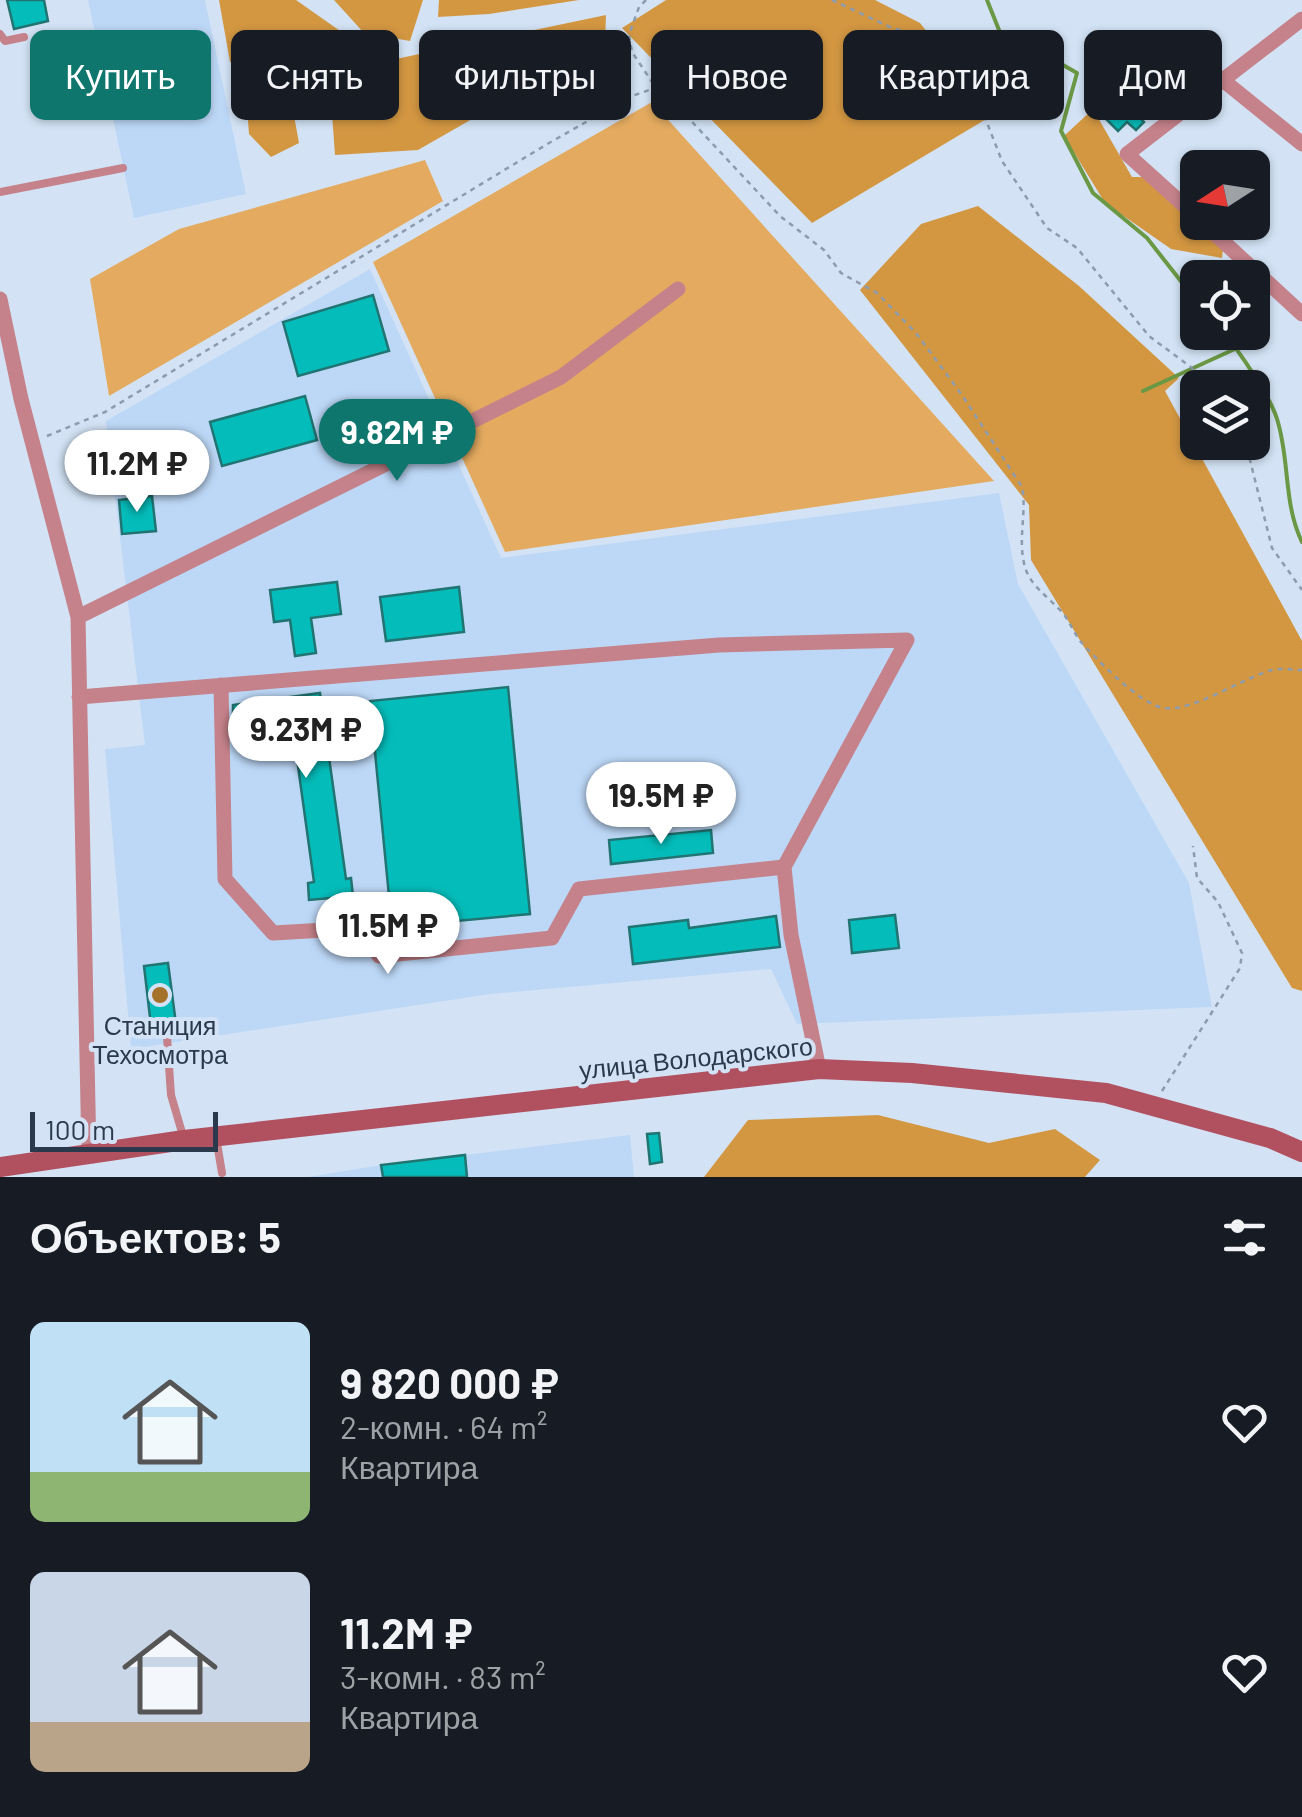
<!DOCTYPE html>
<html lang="ru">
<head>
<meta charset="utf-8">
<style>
	:root { --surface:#171b24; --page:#242831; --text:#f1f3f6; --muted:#9ea1a6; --accent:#0f766e }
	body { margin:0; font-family:Barlow,sans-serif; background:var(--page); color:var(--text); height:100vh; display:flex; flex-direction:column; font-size:38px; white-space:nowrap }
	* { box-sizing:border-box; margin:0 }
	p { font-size:32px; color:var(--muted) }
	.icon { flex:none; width:55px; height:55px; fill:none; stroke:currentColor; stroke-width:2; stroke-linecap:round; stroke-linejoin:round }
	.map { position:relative; height:1177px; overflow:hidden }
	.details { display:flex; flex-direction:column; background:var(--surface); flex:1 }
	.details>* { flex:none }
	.banner { position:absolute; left:30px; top:30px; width:1242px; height:90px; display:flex; gap:20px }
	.needle { width:65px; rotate:258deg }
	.buttons { position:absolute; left:1180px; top:150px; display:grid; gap:20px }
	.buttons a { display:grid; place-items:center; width:90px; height:90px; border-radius:15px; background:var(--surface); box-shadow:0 2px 8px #0004; font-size:50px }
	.scale { position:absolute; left:30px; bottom:25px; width:188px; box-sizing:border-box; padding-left:10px; border:5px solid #2a3a4c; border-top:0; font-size:28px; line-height:35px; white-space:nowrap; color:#2a3a4c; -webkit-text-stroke:8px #d3e3f5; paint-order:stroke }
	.price { position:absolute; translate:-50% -85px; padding:0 22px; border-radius:35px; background:#fff; color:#222; font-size:32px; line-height:65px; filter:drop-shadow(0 2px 5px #0008) }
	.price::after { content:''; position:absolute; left:50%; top:60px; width:30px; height:22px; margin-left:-15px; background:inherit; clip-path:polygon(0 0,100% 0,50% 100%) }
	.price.current { background:var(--accent); color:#fff }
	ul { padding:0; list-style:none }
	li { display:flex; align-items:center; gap:30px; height:250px; padding:0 30px }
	li span { display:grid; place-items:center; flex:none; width:280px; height:200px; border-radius:15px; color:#555 }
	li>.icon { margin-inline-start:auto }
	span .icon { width:120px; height:120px; fill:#fffc; stroke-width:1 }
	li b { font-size:42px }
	h2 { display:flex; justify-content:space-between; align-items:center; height:120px; padding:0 30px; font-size:42px }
	.chip { padding:0 35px; border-radius:15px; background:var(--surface); box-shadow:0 2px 8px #0004; font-size:35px; line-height:90px }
	.chip.current { background:var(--accent); color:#fff }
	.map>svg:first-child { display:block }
</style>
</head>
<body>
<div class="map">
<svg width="1302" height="1177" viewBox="0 0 1302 1177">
	<rect width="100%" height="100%" fill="#d3e3f5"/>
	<!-- built -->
	<path fill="#bdd8f7" d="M88,0H205L246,194L134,218Z
		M370,269L501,558L999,493L1018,584L1189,883L1212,1007L797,1024L771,969L490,994L131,1049L105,749L145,745L106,421Z
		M630,1135L634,1177H308L381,1165Z"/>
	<!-- green -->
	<path fill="#e4ab60" d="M652,102L994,481L505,552L373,262Z
		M425,160L443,201L109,396L90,279L179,229Z"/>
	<!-- forest -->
	<path fill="#d39742" d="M219,0H296L363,47L285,72L230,62Z
		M334,0H423L410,41L364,33Z
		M439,0H579L489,14L438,17Z
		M666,0H875L920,23L993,115L812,223L622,28Z
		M606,15L605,43L418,150L335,155L329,73Z
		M258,93L293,110L299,143L271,157L249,134L246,95Z
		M1093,109L1132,177H1158L1225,234L1222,258L1171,249L1105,203L1064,136Z
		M978,206L1079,286L1179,378L1165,391L1302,641V991L1292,988L1031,560L1029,505L860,290L921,224Z
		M878,1115L989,1143L1055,1129L1100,1160L1085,1177H704L748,1120Z"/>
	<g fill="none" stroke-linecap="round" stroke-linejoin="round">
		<!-- stream -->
		<path stroke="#6b9845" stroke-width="4" d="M987,0L1003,40L1049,57L1077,73L1061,131L1093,193L1147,238L1198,303
			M1223,332C1239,351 1270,396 1277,419C1290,459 1283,503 1302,542
			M1143,391L1237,348"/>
	</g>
	<!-- building -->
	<path fill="#04bdba" stroke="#217471" stroke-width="2.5" d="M7,0H44L48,21L14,29Z
		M1122,100L1144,122L1136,130L1127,122L1118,131L1105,118Z
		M373,295L389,351L298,376L283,322Z
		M305,396L317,440L222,466L210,422Z
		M164,458L170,479L150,484L145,462Z
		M152,496L156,531L122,534L119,500Z
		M337,582L341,614L311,618L316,653L295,656L290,620L274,622L270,590Z
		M459,587L464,632L386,641L380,597Z
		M508,687L530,914L392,927L370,701Z
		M320,693L346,879L351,878L353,896L309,900L308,883L314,882L293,730L233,739V705Z
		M711,830L713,853L611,864L609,840Z
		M895,915L899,948L852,953L849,920Z
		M776,916L780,947L633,964L629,927L688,920L689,928Z
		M168,963L176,1024L151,1026L144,966Z
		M659,1133L662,1162L650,1164L647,1134Z
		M465,1155L467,1177H383L381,1165Z"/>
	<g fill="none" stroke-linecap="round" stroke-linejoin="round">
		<!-- path -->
		<path stroke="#8c9cae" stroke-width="2.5" stroke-dasharray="5 5" stroke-linecap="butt" d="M646,0L639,7L629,35L632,52L656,88L681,110L780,216L824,250L841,273L877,293L916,333L962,395L1022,487C1027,512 1018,537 1024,563C1028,584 1046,595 1060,610C1069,619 1073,632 1081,642C1097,660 1141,705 1164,708C1193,712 1242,678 1272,670C1281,668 1292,670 1302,670
			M832,0L892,28L920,35L949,59L975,92L1002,161L1047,228L1077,248L1149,336L1192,368L1202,388
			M47,436L105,412L549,143L632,96L655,88
			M1238,442L1249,456L1272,548L1302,590
			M1162,1091L1240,968L1242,953L1218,902L1197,878L1193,846"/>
		<!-- lane -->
		<path stroke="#c5828a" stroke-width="8" d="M0,34L5,41L24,37
			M0,192L123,168
			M167,1037L171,1095L183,1136
			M216,1137L222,1173"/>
		<!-- street -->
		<path stroke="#c5828a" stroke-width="15" d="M1224,81L1302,144
			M1198,218L1127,154L1302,19
			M1202,222L1302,314
			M0,299L21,399L78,617L89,1155
			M78,617L561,377L678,289
			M221,685L225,879L273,933L361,928L379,956L552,938L579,889L784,867
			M79,697L719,645L907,640L784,867L791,935L819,1069"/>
		<!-- secondary -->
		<path stroke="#b15160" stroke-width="20" d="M0,1167L184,1140L819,1069L912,1073L1106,1093L1270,1138L1302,1152"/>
	</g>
	<!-- markers -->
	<circle fill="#a57229" stroke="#d3e3f5" stroke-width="4" cx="160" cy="995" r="10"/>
	<g text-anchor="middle" stroke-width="8" stroke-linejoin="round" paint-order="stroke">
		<!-- poi labels -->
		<g font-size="25" fill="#2a3a4c" stroke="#d3e3f5">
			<text x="160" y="1035">Станиция<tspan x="160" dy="29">Техосмотра</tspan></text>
		</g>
		<!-- street labels -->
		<g font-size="25" fill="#2a3a4c" stroke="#d3e3f5">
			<text transform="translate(696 1058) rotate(-6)" y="9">улица Володарского</text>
		</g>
	</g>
</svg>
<div class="buttons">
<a><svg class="needle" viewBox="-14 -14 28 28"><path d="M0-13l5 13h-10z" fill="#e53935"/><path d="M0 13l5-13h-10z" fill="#9ea1a6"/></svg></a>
<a><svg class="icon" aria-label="locate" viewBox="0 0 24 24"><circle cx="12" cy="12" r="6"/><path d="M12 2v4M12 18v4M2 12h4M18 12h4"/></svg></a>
<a><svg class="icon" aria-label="layers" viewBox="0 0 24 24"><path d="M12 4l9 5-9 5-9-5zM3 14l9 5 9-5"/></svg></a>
</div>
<div class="scale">100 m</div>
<b class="price current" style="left:397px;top:484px">9.82M ₽</b>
<b class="price" style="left:137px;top:515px">11.2M ₽</b>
<b class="price" style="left:306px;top:781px">9.23M ₽</b>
<b class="price" style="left:661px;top:847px">19.5M ₽</b>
<b class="price" style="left:388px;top:977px">11.5M ₽</b>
<div class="banner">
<a class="chip current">Купить</a>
<a class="chip">Снять</a>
<a class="chip">Фильтры</a>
<a class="chip">Новое</a>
<a class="chip">Квартира</a>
<a class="chip">Дом</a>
</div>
</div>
<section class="details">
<h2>Объектов: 5<svg class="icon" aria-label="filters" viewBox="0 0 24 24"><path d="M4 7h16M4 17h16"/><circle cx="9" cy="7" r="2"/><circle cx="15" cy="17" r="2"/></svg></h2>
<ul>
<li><span style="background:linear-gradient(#bfe0f5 75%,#8fb573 0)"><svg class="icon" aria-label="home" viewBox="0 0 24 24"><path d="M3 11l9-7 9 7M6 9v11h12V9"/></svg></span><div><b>9 820 000 ₽</b><p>2-комн. · 64 m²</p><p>Квартира</p></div><svg class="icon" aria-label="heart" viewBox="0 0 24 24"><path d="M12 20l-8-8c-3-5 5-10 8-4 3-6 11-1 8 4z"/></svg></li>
<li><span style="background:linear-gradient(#c9d6e8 75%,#b9a48a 0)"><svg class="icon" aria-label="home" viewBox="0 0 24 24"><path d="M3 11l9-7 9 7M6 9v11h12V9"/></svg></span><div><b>11.2M ₽</b><p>3-комн. · 83 m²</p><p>Квартира</p></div><svg class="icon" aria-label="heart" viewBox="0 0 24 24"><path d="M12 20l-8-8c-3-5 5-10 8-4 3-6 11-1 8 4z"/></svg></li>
</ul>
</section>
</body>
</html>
